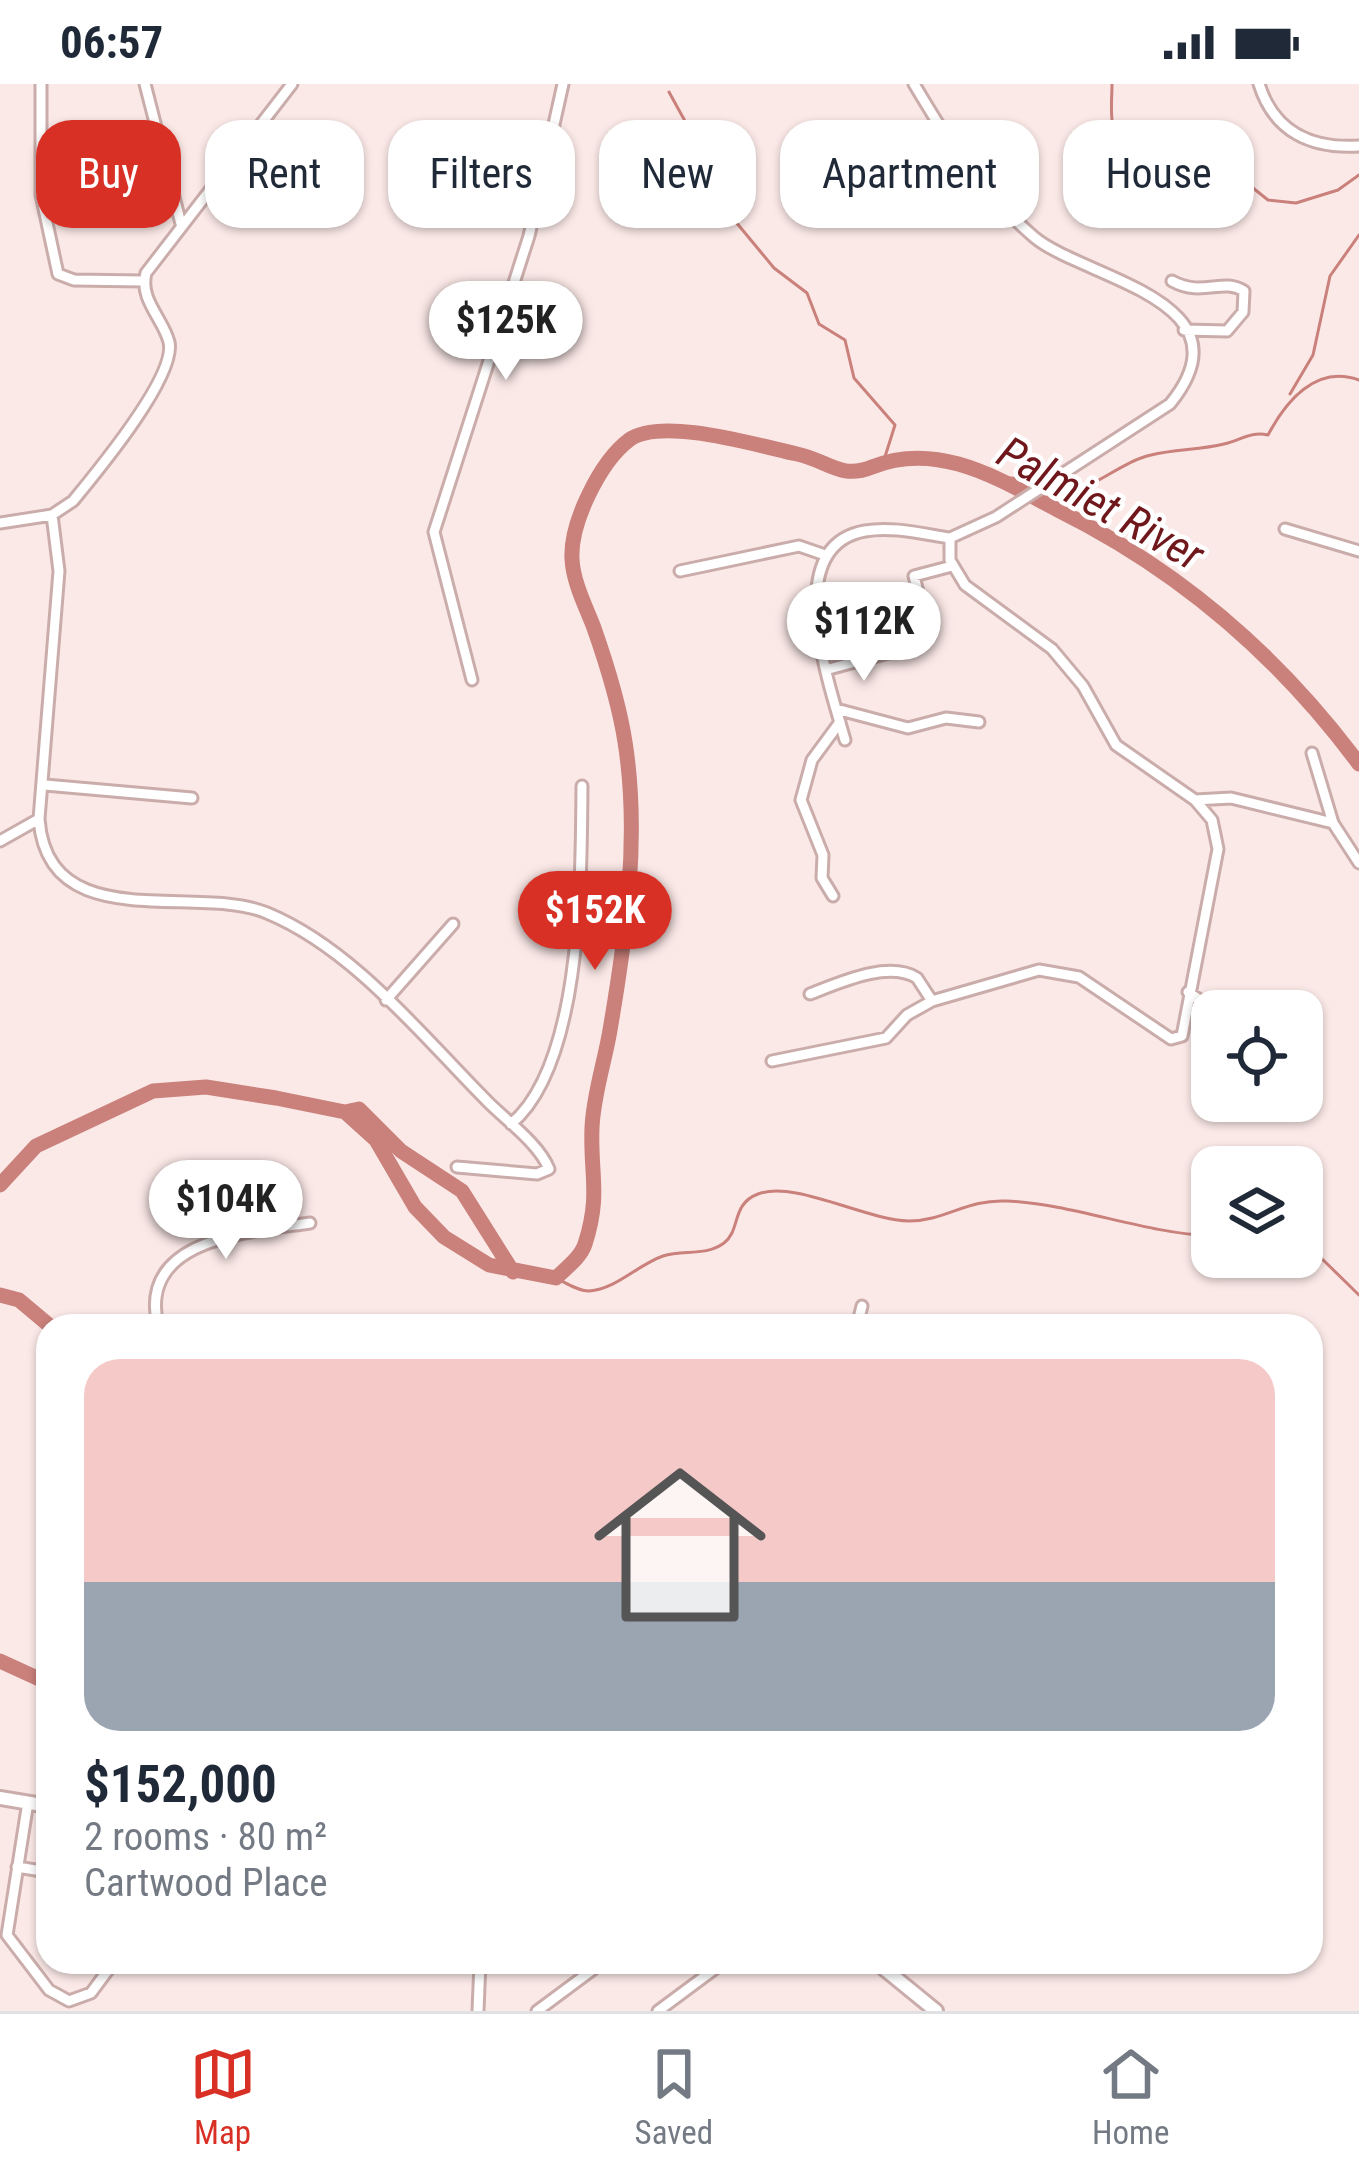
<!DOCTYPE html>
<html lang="en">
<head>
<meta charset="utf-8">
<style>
	:root { --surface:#fff; --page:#f6f6f7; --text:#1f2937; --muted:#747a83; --line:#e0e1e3; --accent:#d93025 }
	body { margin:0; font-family:"Roboto Condensed",sans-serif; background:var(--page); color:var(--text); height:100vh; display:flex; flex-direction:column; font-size:45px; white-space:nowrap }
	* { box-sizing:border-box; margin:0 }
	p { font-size:39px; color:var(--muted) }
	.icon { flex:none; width:66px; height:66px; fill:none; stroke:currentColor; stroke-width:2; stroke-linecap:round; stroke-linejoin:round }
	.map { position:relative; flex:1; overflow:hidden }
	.panel { position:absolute; left:36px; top:1230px; width:1287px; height:660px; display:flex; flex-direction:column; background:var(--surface); border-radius:36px; box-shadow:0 3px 9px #0004 }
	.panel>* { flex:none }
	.guide { position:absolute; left:36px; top:36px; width:1287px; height:108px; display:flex; gap:24px }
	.controls { position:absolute; left:1191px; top:906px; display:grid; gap:24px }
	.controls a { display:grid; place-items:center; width:132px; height:132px; border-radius:24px; background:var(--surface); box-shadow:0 3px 9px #0004; font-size:60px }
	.price { position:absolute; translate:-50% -102px; padding:0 27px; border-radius:42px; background:#fff; color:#222; font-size:39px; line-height:78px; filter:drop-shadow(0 3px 6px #0008) }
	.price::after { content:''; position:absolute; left:50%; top:72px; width:36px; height:27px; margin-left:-18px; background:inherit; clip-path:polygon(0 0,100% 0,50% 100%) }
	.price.current { background:var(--accent); color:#fff }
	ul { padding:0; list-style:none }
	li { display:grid; align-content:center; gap:24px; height:636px; padding:0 48px }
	li span { display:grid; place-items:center; height:372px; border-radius:36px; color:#555 }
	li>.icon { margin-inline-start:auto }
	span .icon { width:216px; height:216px; fill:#fffc; stroke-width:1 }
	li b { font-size:51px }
	.tag { padding:0 42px; border-radius:36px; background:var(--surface); box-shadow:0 3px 9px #0004; font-size:42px; line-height:108px }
	.tag.current { background:var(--accent); color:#fff }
	.status { display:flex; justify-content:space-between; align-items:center; height:84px; padding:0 60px; background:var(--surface); direction:ltr }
	.status svg { height:33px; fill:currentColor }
	.tabs { display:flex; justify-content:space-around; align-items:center; height:168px; border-top:3px solid var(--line); background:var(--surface); font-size:33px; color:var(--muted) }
	.tabs a { display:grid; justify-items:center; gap:6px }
	.tabs .current { color:var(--accent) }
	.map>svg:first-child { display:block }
</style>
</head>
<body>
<div class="status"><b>06:57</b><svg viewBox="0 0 49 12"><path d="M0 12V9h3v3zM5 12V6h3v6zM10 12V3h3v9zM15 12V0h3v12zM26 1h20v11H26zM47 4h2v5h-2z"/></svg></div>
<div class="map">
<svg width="1359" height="1927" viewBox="0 0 1359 1927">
	<rect width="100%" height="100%" fill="#fbe9e7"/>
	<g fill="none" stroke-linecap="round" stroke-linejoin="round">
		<!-- stream -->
		<path stroke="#ca807b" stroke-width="3" d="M1112,0C1112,28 1105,55 1136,70L1169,40L1181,42L1190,84L1238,92L1268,116L1296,119L1338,106L1359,91
			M669,8L691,48L711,108L774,184L807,209L819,240L845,256L854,294L895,341L883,379
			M1290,310L1313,271L1330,192L1359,151
			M1002,395C1027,389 1048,414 1074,407C1101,399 1124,377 1151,371C1175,365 1200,366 1224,360C1241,356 1251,347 1268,351C1285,319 1315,280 1359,296
			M1302,1165L1314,1167L1359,1211
			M556,1194C566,1199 578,1207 589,1207C617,1205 637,1181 663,1172C683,1165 705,1173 724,1159C741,1146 731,1120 758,1110C795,1096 865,1136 909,1137C944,1137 968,1115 1006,1117C1075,1120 1142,1149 1212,1152"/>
		<!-- river -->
		<path stroke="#ca807b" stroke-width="15" d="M345,1028L359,1025L401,1067L462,1107L513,1188
			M0,1101L36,1062L153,1007L206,1003L276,1014L345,1028L376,1056L415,1123L444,1153L489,1181L556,1194C566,1184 581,1173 585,1160C601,1111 590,1089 592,1044C593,1012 605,977 610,946C626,853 640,752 625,658C619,619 607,581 594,544C586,523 573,498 572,475C570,439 600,378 629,356C661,332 759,362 797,370C827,376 840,396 872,383C939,356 1000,396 1058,426C1177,485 1279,572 1359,680
			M0,1211L19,1216L50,1242
			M0,1577L48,1599"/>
		<defs>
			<path id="street" d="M41,0V111L58,190L74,196L143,197
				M145,0L181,140
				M914,0C955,68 972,99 1034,153C1082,194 1255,216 1170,320L996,433L950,454
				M1259,0C1274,48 1311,65 1359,62
				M1172,197C1203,214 1222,193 1244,207L1243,228L1227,247L1184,246
				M52,431L59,487L39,735C48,854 196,799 267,829C354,865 423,953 488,1018C507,1037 539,1060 549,1085L537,1090L457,1083
				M0,439L52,431L73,417C96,389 177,292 169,258C163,234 139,216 146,189L292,0
				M1285,445L1359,467
				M680,487L799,462L825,471
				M923,528L914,492L952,482
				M829,585L888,569
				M472,596L434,448L529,152L563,0
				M836,625L908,644L946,634L979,638
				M845,656C830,602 779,462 865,447C892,442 923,450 950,454
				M1312,669L1333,739
				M45,701L192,714
				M1195,716L1231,714L1333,739L1359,779
				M0,757L39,735
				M833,812L822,794L823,771L801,716L812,676L840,638
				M1188,908L1216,927
				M810,910C839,899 888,876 917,894L932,917
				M386,916L453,840
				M772,977L886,954L907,931L932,917L1039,886L1079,893L1171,955L1182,952L1218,765L1212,736L1195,716L1116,661L1083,602L1052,565L965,501L950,476V454
				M511,1040C583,980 581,790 582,702
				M158,1242C137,1154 249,1148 310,1139
				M857,1242L862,1222
				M28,1718L7,1851L49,1906L69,1917L91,1909L114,1878
				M17,1783L48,1788
				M478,1927L480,1878
				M537,1927L603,1878
				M658,1927L724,1878"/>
			<path id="secondary" d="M0,1714L48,1722
				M876,1878L936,1927"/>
		</defs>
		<!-- street casing -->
		<use href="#street" stroke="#caadab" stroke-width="15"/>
		<!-- secondary casing -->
		<use href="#secondary" stroke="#caadab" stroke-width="18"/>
		<!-- street -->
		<use href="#street" stroke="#fff" stroke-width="9"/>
		<!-- secondary -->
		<use href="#secondary" stroke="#fff" stroke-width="12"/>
	</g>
	<g text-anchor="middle" stroke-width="9" stroke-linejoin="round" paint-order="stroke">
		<!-- water labels -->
		<g font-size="45" font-style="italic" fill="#70171b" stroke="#fff">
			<text transform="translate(1101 419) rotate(29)" y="16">Palmiet River</text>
		</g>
	</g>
</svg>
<div class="controls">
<a><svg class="icon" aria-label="locate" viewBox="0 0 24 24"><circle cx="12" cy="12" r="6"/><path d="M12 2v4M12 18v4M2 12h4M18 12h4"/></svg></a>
<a><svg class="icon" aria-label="layers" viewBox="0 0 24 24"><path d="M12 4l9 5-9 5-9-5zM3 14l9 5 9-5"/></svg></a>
</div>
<b class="price" style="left:506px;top:299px">$125K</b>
<b class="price" style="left:864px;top:600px">$112K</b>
<b class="price current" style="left:595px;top:889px">$152K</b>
<b class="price" style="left:226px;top:1178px">$104K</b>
<div class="guide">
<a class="tag current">Buy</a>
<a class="tag">Rent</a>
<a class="tag">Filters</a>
<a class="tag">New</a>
<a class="tag">Apartment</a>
<a class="tag">House</a>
</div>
<section class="panel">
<ul>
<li><span style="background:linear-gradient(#f6c9c9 60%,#9aa5b1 0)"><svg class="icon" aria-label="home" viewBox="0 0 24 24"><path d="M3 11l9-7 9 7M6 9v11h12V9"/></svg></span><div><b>$152,000</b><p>2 rooms · 80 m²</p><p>Cartwood Place</p></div></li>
</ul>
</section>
</div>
<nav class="tabs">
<a class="current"><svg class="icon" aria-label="map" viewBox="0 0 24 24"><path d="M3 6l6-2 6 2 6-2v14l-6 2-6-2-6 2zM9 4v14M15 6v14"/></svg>Map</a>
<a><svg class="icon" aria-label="saved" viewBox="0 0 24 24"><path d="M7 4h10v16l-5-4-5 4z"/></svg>Saved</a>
<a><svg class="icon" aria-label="home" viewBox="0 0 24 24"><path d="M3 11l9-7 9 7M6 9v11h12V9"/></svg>Home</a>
</nav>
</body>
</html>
